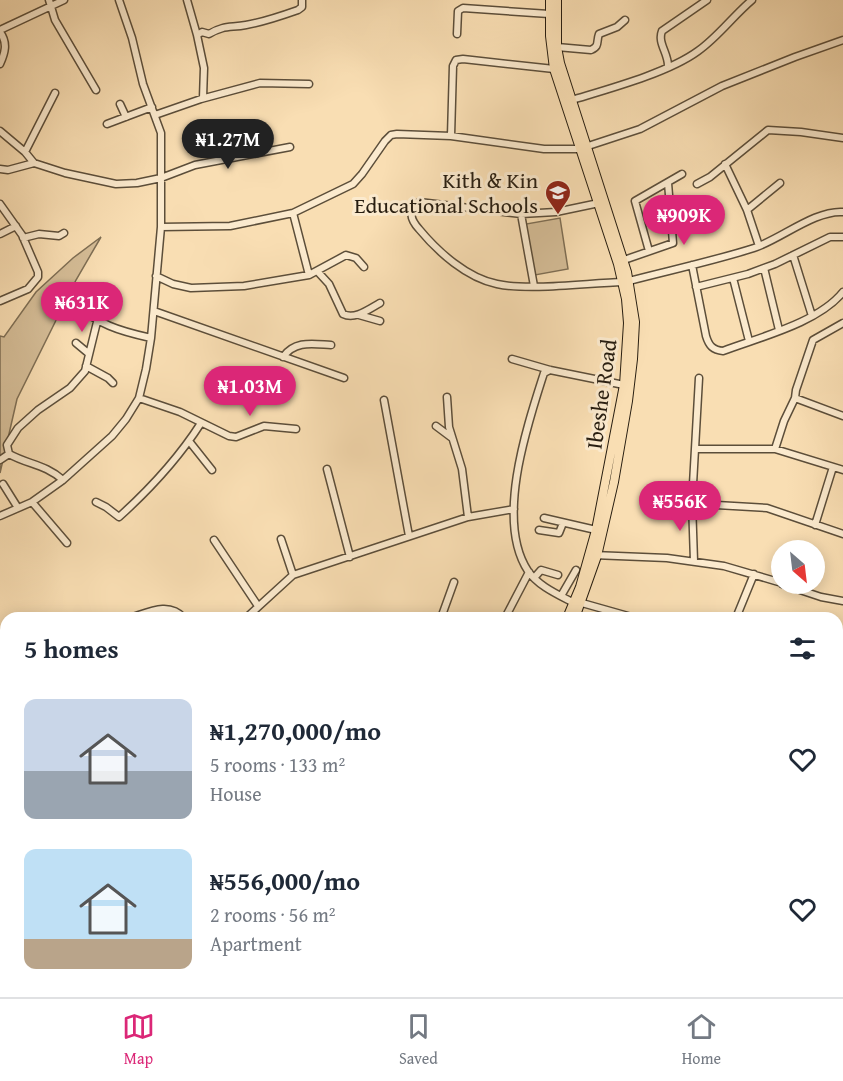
<!DOCTYPE html>
<html lang="en">
<head>
<meta charset="utf-8">
<style>
	:root { --surface:#fff; --page:#f6f6f7; --text:#1f2937; --muted:#747a83; --line:#e0e1e3; --accent:#db2777 }
	body { margin:0; font-family:"Gentium Book Plus",serif; background:var(--page); color:var(--text); height:100vh; display:flex; flex-direction:column; font-size:22px; white-space:nowrap }
	* { box-sizing:border-box; margin:0 }
	p { font-size:20px; color:var(--muted) }
	.icon { flex:none; width:33px; height:33px; fill:none; stroke:currentColor; stroke-width:2; stroke-linecap:round; stroke-linejoin:round }
	.map { position:relative; flex:1; overflow:hidden }
	.side { position:absolute; left:0px; top:612px; width:843px; height:386px; display:flex; flex-direction:column; background:var(--surface); border-radius:18px 18px 0 0; box-shadow:0 3px 15px #0003 }
	.side>* { flex:none }
	.needle { width:39px; rotate:152deg }
	.fabs { position:absolute; left:771px; top:540px; display:grid; gap:12px }
	.fabs a { display:grid; place-items:center; width:54px; height:54px; border-radius:50%; background:var(--surface); box-shadow:0 3px 15px #0003; font-size:30px }
	.price { position:absolute; translate:-50% -51px; padding:0 14px; border-radius:21px; background:var(--accent); color:#fff; font-size:20px; line-height:39px; filter:drop-shadow(0 2px 3px #0008) }
	.price::after { content:''; position:absolute; left:50%; top:36px; width:18px; height:14px; margin-left:-9px; background:inherit; clip-path:polygon(0 0,100% 0,50% 100%) }
	.price.current { background:#222; color:#fff }
	ul { padding:0; list-style:none }
	li { display:flex; align-items:center; gap:18px; height:150px; padding:0 24px }
	li span { display:grid; place-items:center; flex:none; width:168px; height:120px; border-radius:12px; color:#555 }
	li>.icon { margin-inline-start:auto }
	span .icon { width:72px; height:72px; fill:#fffc; stroke-width:1 }
	li b { font-size:26px }
	h2 { display:flex; justify-content:space-between; align-items:center; height:72px; padding:0 24px; font-size:26px }
	.tabs { display:flex; justify-content:space-around; align-items:center; height:84px; border-top:2px solid var(--line); background:var(--surface); font-size:16px; color:var(--muted) }
	.tabs a { display:grid; justify-items:center; gap:3px }
	.tabs .current { color:var(--accent) }
	.map>svg:first-child { display:block }
</style>
</head>
<body>
<div class="map">
<svg width="843" height="997" viewBox="0 0 843 997">
	<rect width="100%" height="100%" fill="#f9deb3"/>
	<filter id="stains"><feTurbulence type="fractalNoise" baseFrequency=".00333" numOctaves="4"/><feColorMatrix values="0 0 0 0 .2 0 0 0 0 .09 0 0 0 0 .02 0 0 0 .5 -.17"/></filter>
	<radialGradient id="worn" r=".72"><stop offset=".6" stop-color="#630" stop-opacity="0"/><stop offset="1" stop-color="#630" stop-opacity=".3"/></radialGradient>
	<!-- green -->
	<path fill="#d5bd97" stroke="#7e6e54" stroke-width="1.5" d="M560,218L568,269L535,275L526,224Z
		M101,237L76,280L17,399L0,473V336L4,337L36,292L73,258Z
		M837,837H843V917L837,924Z"/>
	<g fill="none" stroke-linecap="round" stroke-linejoin="round">
		<defs>
			<path id="minor" d="M49,0L55,20L96,90
				M187,0L197,35L202,32L209,34C224,25 230,28 246,25C264,22 281,16 298,10L302,7V0
				M0,30L64,0
				M0,32C8,43 5,53 0,64
				M457,34L458,11L463,8L549,14
				M197,35L204,68L203,98
				M557,47L591,50C600,46 596,42 599,34L617,27L625,20
				M668,67C669,54 657,43 662,31L707,0
				M572,100C608,89 668,73 698,51C718,37 733,16 752,0
				M120,104L126,117
				M155,115L201,99L260,83L309,84
				M107,124L152,107
				M0,131L25,152L34,163L65,173L116,184L137,183L161,178L195,165L290,147
				M451,136L453,66L456,60L463,59L554,69
				M25,152L55,93
				M725,164L747,210L759,246
				M0,169L8,170L34,163
				M697,184L710,177L768,130L801,132L843,138
				M599,203L556,212L521,214L419,202C408,211 410,219 419,229C438,252 467,278 497,284C530,291 587,283 623,282
				M0,204L22,235L38,272V277L28,289L0,301
				M747,210L780,183
				M293,213L309,275
				M521,214L534,286
				M161,227L230,226L293,213L353,184L362,174L385,141L391,135L397,134L451,136L544,149H579L640,129L722,86L795,57L843,40
				M0,234L16,226
				M23,238L39,234L59,236L64,233
				M649,251L635,201L682,174
				M793,255L812,316
				M624,260L673,243L668,183
				M692,265L706,336C709,346 713,350 723,351C760,337 818,323 843,292
				M764,268L779,330
				M318,272L329,284L343,314C355,320 369,309 380,303
				M156,276L173,284L191,288L244,286L309,275L346,255L356,258L364,267
				M733,278L749,341
				M629,281C671,270 713,261 754,248C781,239 815,210 843,212
				M696,287L748,274L775,264L830,237H843
				M72,303C102,325 115,330 151,338
				M154,311L344,378
				M359,315L380,321
				M76,343L88,353
				M283,357C295,340 313,344 331,345
				M512,359L550,370L624,385
				M86,366L108,378L113,383
				M550,370L544,373C527,426 495,521 528,571C538,586 559,595 574,603
				M447,397L449,427L462,469L468,517
				M139,398L180,412L229,436L236,437L264,426L296,429
				M795,398L843,416
				M384,400L409,536
				M436,426L452,438
				M189,441L212,470
				M696,449H775L843,470
				M775,449L784,421L795,398L796,390L813,340L843,323
				M9,454L7,445L18,428L38,410L70,388L85,371L97,322
				M9,454C29,465 45,464 63,480
				M0,460L9,454
				M327,469L350,557
				M3,484L18,508
				M660,494L665,502L767,508L843,534
				M32,502L67,543
				M96,502L106,507L119,517C150,489 178,459 201,423
				M0,516L32,502L63,480L112,436L126,419L139,398L146,369L151,338L161,227V133L143,84L132,38L119,0
				M544,518L596,530
				M815,525L833,467
				M539,530L559,533L563,523
				M281,539L293,575
				M214,540L258,606
				M593,555L667,558L724,566L782,583
				M694,561L692,502L699,378
				M534,578L541,570L558,575
				M782,584L821,597L843,601
				M561,596L576,570
				M582,603L635,618
				M130,618C149,612 169,601 184,618
				M246,618L293,575L468,517L514,509
				M441,618L454,582
				M505,618L529,572
				M736,618L754,574
				M837,751L843,754
				M837,932L843,935"/>
			<path id="major" d="M550,0V36L554,69L618,264L626,299L628,323L624,385L596,530L580,587L567,618
				M557,0V47L560,63L627,272L635,322L633,359L628,401L614,482L597,556L575,618
				M416,997L419,992
				M424,997L426,992"/>
		</defs>
		<!-- minor casing -->
		<use href="#minor" stroke="#5c4e3a" stroke-width="9"/>
		<!-- major casing -->
		<use href="#major" stroke="#281e11" stroke-width="10"/>
		<!-- minor -->
		<use href="#minor" stroke="#fbeace" stroke-width="6"/>
		<!-- major -->
		<use href="#major" stroke="#f9deb3" stroke-width="8"/>
	</g>
	<!-- icons -->
	<defs>
		<symbol id="school-pin" viewBox="-11 -11 22 30"><path d="M0 17L-7.5 6A9.5 9.5 0 1 1 7.5 6Z" fill="#8f2418" stroke="#fbeace"/><path d="M0-5L7-2L0 1L-7-2ZM-4 1L0 2.5L4 1V4Q0 6-4 4Z" fill="#fff"/></symbol>
	</defs>
	<g fill-rule="evenodd">
		<use href="#school-pin" x="543" y="178" width="30" height="40"/>
	</g>
	<g text-anchor="middle" stroke-width="6" stroke-linejoin="round" paint-order="stroke">
		<!-- poi labels -->
		<g font-size="22" fill="#281e11" stroke="#fbeace" text-anchor="end">
			<text x="538" y="188">Kith &amp; Kin<tspan x="538" dy="25">Educational Schools</tspan></text>
		</g>
		<!-- street labels -->
		<g font-size="22" fill="#281e11" stroke="#fbeace">
			<text transform="translate(601 394) rotate(-82)" y="8">Ibeshe Road</text>
		</g>
	</g>
	<rect width="100%" height="100%" filter="url(#stains)"/>
	<rect width="100%" height="100%" fill="url(#worn)"/>
</svg>
<div class="fabs">
<a><svg class="needle" viewBox="-14 -14 28 28"><path d="M0-13l5 13h-10z" fill="#e53935"/><path d="M0 13l5-13h-10z" fill="#747a83"/></svg></a>
</div>
<b class="price current" style="left:228px;top:170px">₦1.27M</b>
<b class="price" style="left:684px;top:246px">₦909K</b>
<b class="price" style="left:82px;top:333px">₦631K</b>
<b class="price" style="left:250px;top:417px">₦1.03M</b>
<b class="price" style="left:680px;top:532px">₦556K</b>
<section class="side">
<h2>5 homes<svg class="icon" aria-label="filters" viewBox="0 0 24 24"><path d="M4 7h16M4 17h16"/><circle cx="9" cy="7" r="2"/><circle cx="15" cy="17" r="2"/></svg></h2>
<ul>
<li><span style="background:linear-gradient(#c9d6e8 60%,#9aa5b1 0)"><svg class="icon" aria-label="home" viewBox="0 0 24 24"><path d="M3 11l9-7 9 7M6 9v11h12V9"/></svg></span><div><b>₦1,270,000/mo</b><p>5 rooms · 133 m²</p><p>House</p></div><svg class="icon" aria-label="heart" viewBox="0 0 24 24"><path d="M12 20l-8-8c-3-5 5-10 8-4 3-6 11-1 8 4z"/></svg></li>
<li><span style="background:linear-gradient(#bfe0f5 75%,#b9a48a 0)"><svg class="icon" aria-label="home" viewBox="0 0 24 24"><path d="M3 11l9-7 9 7M6 9v11h12V9"/></svg></span><div><b>₦556,000/mo</b><p>2 rooms · 56 m²</p><p>Apartment</p></div><svg class="icon" aria-label="heart" viewBox="0 0 24 24"><path d="M12 20l-8-8c-3-5 5-10 8-4 3-6 11-1 8 4z"/></svg></li>
</ul>
</section>
</div>
<nav class="tabs">
<a class="current"><svg class="icon" aria-label="map" viewBox="0 0 24 24"><path d="M3 6l6-2 6 2 6-2v14l-6 2-6-2-6 2zM9 4v14M15 6v14"/></svg>Map</a>
<a><svg class="icon" aria-label="saved" viewBox="0 0 24 24"><path d="M7 4h10v16l-5-4-5 4z"/></svg>Saved</a>
<a><svg class="icon" aria-label="home" viewBox="0 0 24 24"><path d="M3 11l9-7 9 7M6 9v11h12V9"/></svg>Home</a>
</nav>
</body>
</html>
